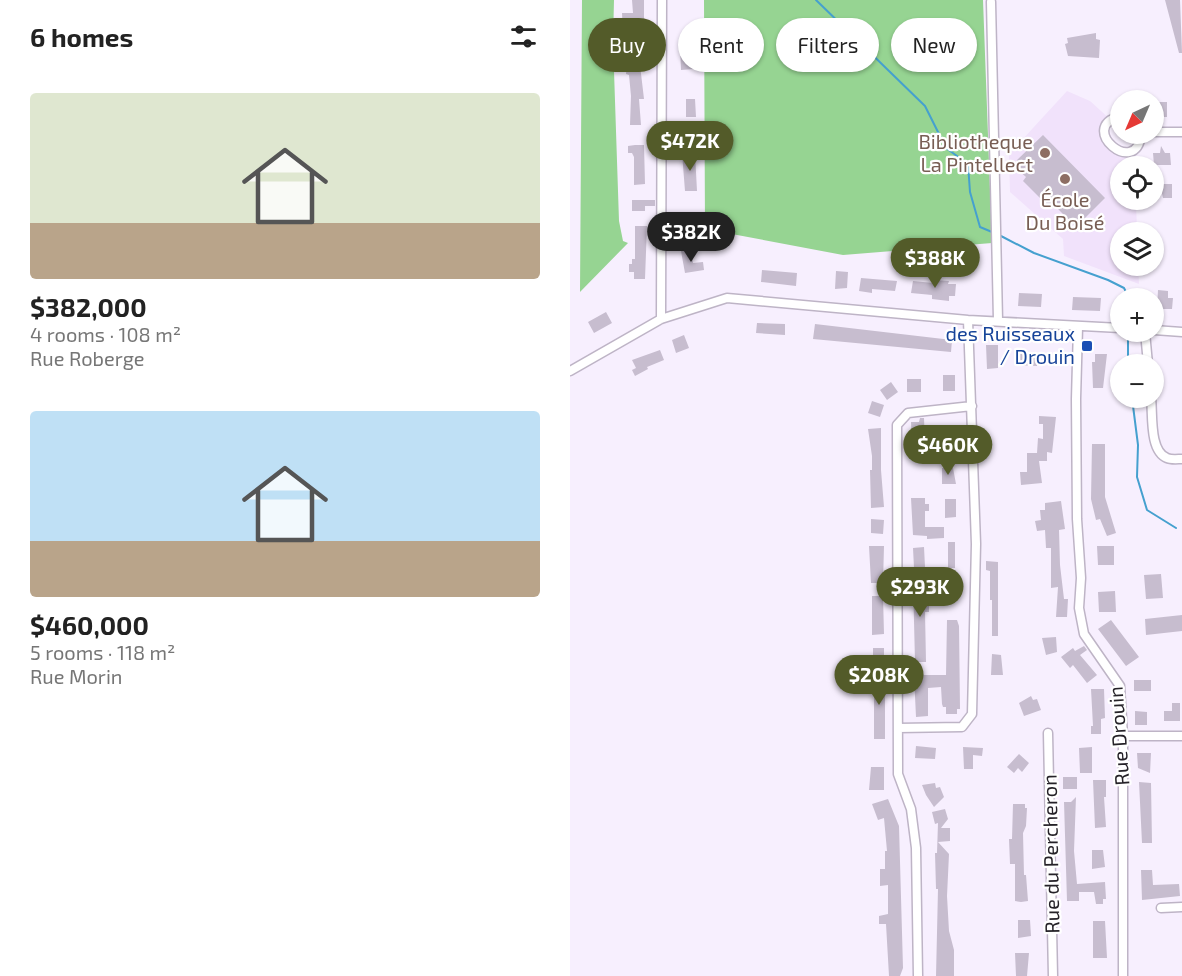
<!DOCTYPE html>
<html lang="en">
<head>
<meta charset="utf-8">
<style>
	:root { --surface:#fff; --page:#f6f6f6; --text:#222; --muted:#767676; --accent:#535b29 }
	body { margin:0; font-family:"Exo 2",sans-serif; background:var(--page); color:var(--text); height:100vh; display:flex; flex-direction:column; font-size:22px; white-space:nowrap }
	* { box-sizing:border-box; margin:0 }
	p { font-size:20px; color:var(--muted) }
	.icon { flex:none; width:33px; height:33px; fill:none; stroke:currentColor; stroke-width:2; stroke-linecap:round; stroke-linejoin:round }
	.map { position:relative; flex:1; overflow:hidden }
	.details { display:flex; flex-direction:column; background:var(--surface); width:570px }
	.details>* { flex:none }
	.guide { position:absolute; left:18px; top:18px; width:504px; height:54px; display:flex; gap:12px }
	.needle { width:39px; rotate:224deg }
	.controls { position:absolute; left:540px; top:90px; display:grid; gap:12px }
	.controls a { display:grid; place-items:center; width:54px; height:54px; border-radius:50%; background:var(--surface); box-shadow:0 2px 4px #0004; font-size:30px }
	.price { position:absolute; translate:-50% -51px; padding:0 14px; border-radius:21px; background:var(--accent); color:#fff; font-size:20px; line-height:39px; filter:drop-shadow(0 2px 3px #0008) }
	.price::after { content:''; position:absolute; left:50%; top:36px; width:18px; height:14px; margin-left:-9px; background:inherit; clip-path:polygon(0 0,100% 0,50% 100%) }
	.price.active { background:#222; color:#fff }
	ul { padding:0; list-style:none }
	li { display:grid; align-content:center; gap:12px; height:318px; padding:0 30px }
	li span { display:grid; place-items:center; height:186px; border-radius:6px; color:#555 }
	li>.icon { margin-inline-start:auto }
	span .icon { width:108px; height:108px; fill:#fffc; stroke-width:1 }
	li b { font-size:26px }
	h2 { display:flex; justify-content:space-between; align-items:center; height:72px; padding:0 30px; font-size:26px }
	.tag { padding:0 21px; border-radius:27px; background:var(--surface); box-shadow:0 2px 4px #0004; font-size:21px; line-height:54px }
	.tag.active { background:var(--accent); color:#fff }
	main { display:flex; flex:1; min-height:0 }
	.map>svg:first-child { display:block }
</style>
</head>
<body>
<main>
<section class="details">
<h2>6 homes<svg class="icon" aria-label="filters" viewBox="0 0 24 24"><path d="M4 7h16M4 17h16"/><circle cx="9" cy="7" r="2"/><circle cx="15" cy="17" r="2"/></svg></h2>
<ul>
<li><span style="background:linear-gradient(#dfe7d0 70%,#b9a48a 0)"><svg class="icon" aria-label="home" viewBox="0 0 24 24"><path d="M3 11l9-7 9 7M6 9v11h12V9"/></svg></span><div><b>$382,000</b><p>4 rooms · 108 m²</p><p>Rue Roberge</p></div></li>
<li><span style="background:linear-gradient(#bfe0f5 70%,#b9a48a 0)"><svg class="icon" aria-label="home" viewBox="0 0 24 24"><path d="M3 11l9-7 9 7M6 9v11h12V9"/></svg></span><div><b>$460,000</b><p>5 rooms · 118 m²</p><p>Rue Morin</p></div></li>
</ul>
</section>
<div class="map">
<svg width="612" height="976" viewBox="0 0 612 976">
	<rect width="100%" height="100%" fill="#f7effe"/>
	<!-- built -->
	<path fill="#f1e2fb" d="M497,91L520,101L541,120L537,125L541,147L564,148L565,166H550V200H566L567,232H550V266H568L569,284L494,256L493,239L440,192L439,154Z"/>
	<!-- forest -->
	<path fill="#96d492" d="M12,0H44L43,41L49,221L53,241L58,243L10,292Z
		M134,0H413L422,243L273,255L135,229Z"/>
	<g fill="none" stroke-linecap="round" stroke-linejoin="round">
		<!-- stream -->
		<path stroke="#45a0cf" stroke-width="2" d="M246,0L355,106L376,148L398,164L400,192L410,227L422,232
			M431,236L464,253L538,280L554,288L559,298
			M558,364V336
			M562,398L568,445L567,477L577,510L606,528"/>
	</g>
	<!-- building -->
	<path fill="#c7bdcf" d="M62,0H74V19L60,21L61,33H53L52,13H63Z
		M595,0H610L612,53H609Z
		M526,33V39L530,40L529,58L498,56L495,44L498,43L497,38Z
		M110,47H123L124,69L111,70Z
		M57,64L70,65L74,99H69L71,125H60L61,96L59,75L56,74Z
		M116,99H125L126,117H116Z
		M584,102H597V117H584Z
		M473,135L535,198L506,227L485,206L481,209L453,181L456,177L447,169V160Z
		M65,145H74L75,184L64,185V157L62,153H58V146Z
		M591,146L595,153H600L601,165H584L583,153H590Z
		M112,153H125L127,191H115Z
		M590,184H602V198H593Z
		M62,200H85V206H75V211H62Z
		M110,217H124V234H110Z
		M65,226H77L75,279H64V272H59V264H62V259H65Z
		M111,251H122L123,263L133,262L134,270L115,273Z
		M192,270L227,273L226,286L191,282Z
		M266,271L278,272L277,288L265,289Z
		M291,278L327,281L325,291L302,289V293L289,291Z
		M363,280L379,281L378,284H386L385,296H379V301L362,299V295L341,293L343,281L363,283Z
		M588,290L598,291V298H603L602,309H587Z
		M449,293L472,294L471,307L448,306Z
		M503,297L531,298L530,311L502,310Z
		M36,312L42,323L24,333L18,322Z
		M187,323L215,324V335L186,333Z
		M245,324L382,340L381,352L243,339Z
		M114,335L119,348L106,353L102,340Z
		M416,345H428V368L417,369Z
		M90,350L94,360L77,367L78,369L65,376L62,370L66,368L62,360Z
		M446,353L467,355V366L446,365Z
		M525,354H537L533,388H523L522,362H525Z
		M373,375H385V391H373Z
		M337,379H351V392H337Z
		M321,382L328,392L317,400L310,390Z
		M302,401L314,405L310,417L298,413Z
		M469,416L486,417L482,453L477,452V461H469L472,483L451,485L450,472H457V453H467L468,438L473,439V424H469Z
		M350,418H354L355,444H342L341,422H349Z
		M311,428V470L314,507L301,508L300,470H302V456L298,429Z
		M522,444H535V497L546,533L537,536L530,519L526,520L521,499Z
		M372,468H383L386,484H372Z
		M341,498H355V504H359V511H355V527H374V538L357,539V536L343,535Z
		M375,499H386V517L375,518Z
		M491,501L495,529L489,530L490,565L494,599H498L497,617H486L488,587L481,588V548H476L475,530L467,531L465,521L471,520L470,510H475V503Z
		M301,519L314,520L313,534L301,533Z
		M378,542H385V568H378Z
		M299,546H314L313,583H301Z
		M527,546H544V565H528Z
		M354,547L355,567L344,568L343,548Z
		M416,561L428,562V636H422V600H420V571L416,570Z
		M591,574L593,598L576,599L574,575Z
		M351,577L358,580V592H355V605H359V612H355L356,662H345L343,580Z
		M545,591L546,612H529L528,592Z
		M302,596H313L314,634L302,635Z
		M612,615V631L576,635L575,619Z
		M377,620H387L389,626L390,709H387V714H376V707H373L372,704L371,687L358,688V716L346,717L344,675H376Z
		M541,620L569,657L556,666L528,629Z
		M486,637L487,652L476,655L472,638Z
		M514,646L517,650L510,655L527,675L517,683L503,665L500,668L491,657L503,648L505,651Z
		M303,648H314V663H303Z
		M422,654L431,655L433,675H421Z
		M301,675H315V739H304V687H301Z
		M564,680H581V691H564Z
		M521,689H534L535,718L531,719V734H521V726H523Z
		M461,696L463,700L467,699L471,710L454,716L449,703Z
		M602,703H610V721H594V711H602Z
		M565,711L577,712V725H565Z
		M346,746L366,748L365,759L345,758Z
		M393,747L413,748L412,756L403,755V769H394Z
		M522,747V773H510L509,748Z
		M567,753H581L580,773L568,768Z
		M449,754L459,763L452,772L448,768L444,773L437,767Z
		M301,767H314V790H299Z
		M493,777H507V789H493Z
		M523,780H536V797H534L536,827L525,828Z
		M569,782L581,783L582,843H572Z
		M365,783L366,788L370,787L374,797L364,807L356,795L352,785Z
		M506,797L504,851L507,884L535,882L536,899H533V904H526L524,892H509V901H497L494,802H501Z
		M318,799L329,826L333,968L330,976H319L316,924H309V916L318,914V885L310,886V869H315V851H317L314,818L308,820L302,804Z
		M443,804H455V808H457L456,826L453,833L454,875H456L458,901L451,902L445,901V864H440L439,839H442Z
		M375,809L378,819L371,828H380V841L368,842L379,854L377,896L379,931L384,950V976H366L368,889H366L365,853H367L368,823L365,824L362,812Z
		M522,850H533L535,867L522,869Z
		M571,870H582L583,885L609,884L610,896L572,900Z
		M448,920H460L461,936L448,938Z
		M523,921H535L537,958H523Z
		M445,953H459L457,976H446Z"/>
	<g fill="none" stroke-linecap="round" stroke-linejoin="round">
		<defs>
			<path id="minor" d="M421,2L428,320
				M550,116C506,128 567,179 571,134
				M584,132H612
				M91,319L92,0
				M508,327L506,399L507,519L511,578L509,608L514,634L550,686L553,736V976
				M584,330L612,332
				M575,332L578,364
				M0,371L91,319L157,298L398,320L550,328
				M581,398C583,414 579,451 597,458C601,460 608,459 612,459
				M328,728L392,727L402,714L406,544L398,320
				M478,733L483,976
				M553,736H612
				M591,908L612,907
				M348,976L346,848L341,809L328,774L327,425L338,413L402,406"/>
		</defs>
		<!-- minor casing -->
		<use href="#minor" stroke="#beb4c6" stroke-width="11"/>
		<!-- minor -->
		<use href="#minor" stroke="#fff" stroke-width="8"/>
	</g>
	<!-- markers -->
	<g fill="#8d6e63" stroke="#fff" stroke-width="2">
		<circle cx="475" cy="153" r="6"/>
		<circle cx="495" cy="179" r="6"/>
	</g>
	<rect fill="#1a4fb4" stroke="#fff" stroke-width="2" x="511" y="340" width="12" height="12" rx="3"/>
	<g text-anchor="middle" stroke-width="4.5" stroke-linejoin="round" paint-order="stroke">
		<!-- education labels -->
		<g font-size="20" fill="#785e54" stroke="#fff" text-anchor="end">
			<text x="463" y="149">Bibliotheque<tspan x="463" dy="23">La Pintellect</tspan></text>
			<text x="495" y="207" text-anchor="middle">École<tspan x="495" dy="23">Du Boisé</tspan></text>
		</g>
		<!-- transit labels -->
		<g font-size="20" fill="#164399" stroke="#fff" text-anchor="end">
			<text x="505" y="341">des Ruisseaux<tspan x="505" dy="23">/ Drouin</tspan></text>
		</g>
		<!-- street labels -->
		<g font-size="20" fill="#252228" stroke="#fff">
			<text transform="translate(549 736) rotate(-94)" y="7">Rue Drouin</text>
			<text transform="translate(481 854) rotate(-91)" y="7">Rue du Percheron</text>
		</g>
	</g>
</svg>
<div class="controls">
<a><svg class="needle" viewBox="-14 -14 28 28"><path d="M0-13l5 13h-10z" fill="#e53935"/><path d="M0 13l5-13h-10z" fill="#767676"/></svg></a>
<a><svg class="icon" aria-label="locate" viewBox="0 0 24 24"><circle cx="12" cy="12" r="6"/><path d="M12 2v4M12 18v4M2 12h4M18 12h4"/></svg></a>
<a><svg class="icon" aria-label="layers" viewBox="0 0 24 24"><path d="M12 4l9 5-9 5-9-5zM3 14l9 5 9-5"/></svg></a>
<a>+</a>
<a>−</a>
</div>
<b class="price" style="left:120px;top:172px">$472K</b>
<b class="price active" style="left:121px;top:263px">$382K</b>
<b class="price" style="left:365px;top:289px">$388K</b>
<b class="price" style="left:378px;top:476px">$460K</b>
<b class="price" style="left:350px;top:618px">$293K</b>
<b class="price" style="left:309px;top:706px">$208K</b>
<div class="guide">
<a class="tag active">Buy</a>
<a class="tag">Rent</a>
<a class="tag">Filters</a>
<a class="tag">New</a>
</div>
</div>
</main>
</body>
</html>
